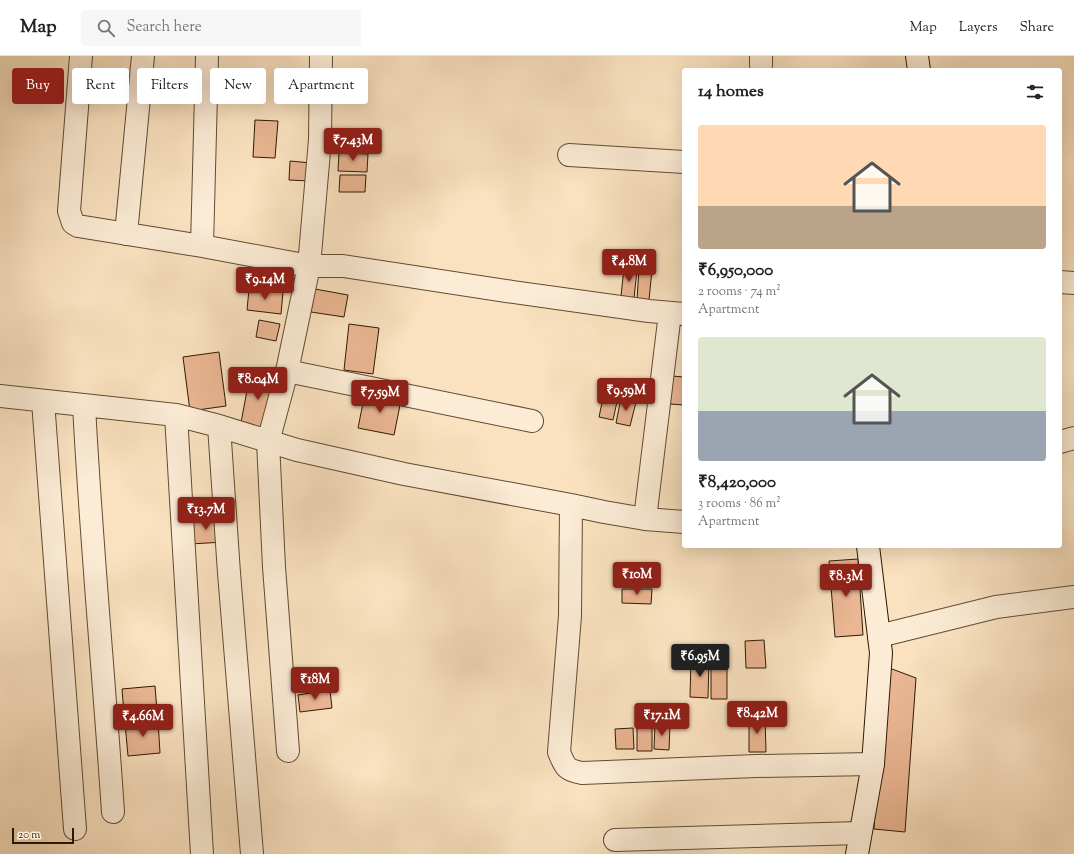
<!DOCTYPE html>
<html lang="en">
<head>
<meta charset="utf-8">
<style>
	:root { --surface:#fff; --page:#f6f6f6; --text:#202124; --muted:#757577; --line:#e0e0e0; --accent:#8f2418 }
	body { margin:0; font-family:"Sorts Mill Goudy",serif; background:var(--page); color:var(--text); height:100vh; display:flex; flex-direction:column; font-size:15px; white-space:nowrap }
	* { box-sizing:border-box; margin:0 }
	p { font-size:13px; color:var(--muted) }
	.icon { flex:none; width:22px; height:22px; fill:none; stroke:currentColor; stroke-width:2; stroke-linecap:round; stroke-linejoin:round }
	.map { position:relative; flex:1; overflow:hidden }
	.sheet { position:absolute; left:682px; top:12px; width:380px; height:480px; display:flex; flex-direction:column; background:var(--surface); border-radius:4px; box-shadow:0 4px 16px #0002 }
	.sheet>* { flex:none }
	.top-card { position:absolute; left:12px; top:12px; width:380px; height:36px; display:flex; gap:8px }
	.scale { position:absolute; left:12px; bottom:10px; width:62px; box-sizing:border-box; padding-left:4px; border:2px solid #2c1a03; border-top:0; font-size:11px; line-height:14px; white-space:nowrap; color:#2c1a03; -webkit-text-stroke:3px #fcecd6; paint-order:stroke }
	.price { position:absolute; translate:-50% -34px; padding:0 9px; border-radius:4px; background:var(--accent); color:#fff; font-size:13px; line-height:26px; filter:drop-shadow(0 1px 2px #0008) }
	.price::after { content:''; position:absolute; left:50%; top:24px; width:12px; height:9px; margin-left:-6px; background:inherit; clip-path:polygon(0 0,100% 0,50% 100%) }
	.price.current { background:#222; color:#fff }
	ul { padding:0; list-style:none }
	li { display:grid; align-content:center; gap:8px; height:212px; padding:0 16px }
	li span { display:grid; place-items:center; height:124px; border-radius:4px; color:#555 }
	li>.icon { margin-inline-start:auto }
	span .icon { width:72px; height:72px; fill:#fffc; stroke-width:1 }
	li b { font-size:17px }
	h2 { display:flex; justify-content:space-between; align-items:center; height:48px; padding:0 16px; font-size:17px }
	.chip { padding:0 14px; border-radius:4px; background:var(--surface); box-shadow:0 4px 16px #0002; font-size:14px; line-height:36px }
	.chip.current { background:var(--accent); color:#fff }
	header { display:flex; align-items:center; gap:24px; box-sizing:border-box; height:56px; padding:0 20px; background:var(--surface); border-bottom:1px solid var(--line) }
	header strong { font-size:19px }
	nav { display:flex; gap:22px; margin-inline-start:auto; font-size:14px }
	.search { width:280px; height:36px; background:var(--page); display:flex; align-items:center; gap:10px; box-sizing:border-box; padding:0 14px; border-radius:4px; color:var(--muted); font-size:15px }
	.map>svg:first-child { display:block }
</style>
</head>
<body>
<header>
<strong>Map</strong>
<div class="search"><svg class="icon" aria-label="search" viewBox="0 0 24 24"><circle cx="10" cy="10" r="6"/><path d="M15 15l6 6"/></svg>Search here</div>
<nav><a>Map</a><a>Layers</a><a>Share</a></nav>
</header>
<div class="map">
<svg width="1074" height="798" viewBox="0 0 1074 798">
	<rect width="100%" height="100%" fill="#fae2c0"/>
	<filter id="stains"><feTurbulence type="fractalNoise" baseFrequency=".005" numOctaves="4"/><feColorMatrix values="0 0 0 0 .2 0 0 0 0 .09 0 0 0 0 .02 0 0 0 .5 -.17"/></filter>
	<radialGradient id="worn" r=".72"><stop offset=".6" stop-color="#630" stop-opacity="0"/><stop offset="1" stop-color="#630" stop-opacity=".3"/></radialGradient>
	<!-- building -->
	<path fill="#ebb693" stroke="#2c1a03" d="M255,64L278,65L275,102L253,101Z
		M339,97L368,98L367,116L338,115Z
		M290,105L311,107L310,125L289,124Z
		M340,119H366L365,136H339Z
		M624,212L637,214L634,242L621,240Z
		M639,213L652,214L649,244L637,243Z
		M249,233L283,236L281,258L247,254Z
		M315,233L348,239L344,261L311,256Z
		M259,264L280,268L276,285L256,281Z
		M349,268L379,272L373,318L344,314Z
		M219,296L226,350L190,355L183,301Z
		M251,313L276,318L265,376L240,372Z
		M672,320L684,321V349L670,348Z
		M365,337L401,344L394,379L358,372Z
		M604,337L618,341L613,364L599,361Z
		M621,342L636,346L630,370L616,367Z
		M222,462L224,486L190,488L189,464Z
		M858,503L863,579L835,581L829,505Z
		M622,533H652L651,548L622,547Z
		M764,584L766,612H746L745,585Z
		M691,603H709L708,642L690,641Z
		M711,606H727V643H711Z
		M884,610L916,622L905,776L874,773Z
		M155,630L157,655L124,658L122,633Z
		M330,634L332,652L300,656L298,639Z
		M749,662H765L766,696H749Z
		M158,664L160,697L128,700L125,667Z
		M655,668L670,669L669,694L654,693Z
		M637,671H652V695H637Z
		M633,672L634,693H616L615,673Z"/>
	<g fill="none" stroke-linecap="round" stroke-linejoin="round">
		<defs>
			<path id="street" d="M81,0L69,155L73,167L78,170L202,190L309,210H343L513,236L649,255L684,258
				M761,0V9
				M569,99L684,106
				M126,178L143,0
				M202,190L207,0
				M1060,226L1074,227
				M287,315L532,365
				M0,340L176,359L219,370L297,394L404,418L571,449L604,456L645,463L684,466
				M43,345L75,773
				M84,349C91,485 104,621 113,756
				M176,359L202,798
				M219,370L229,517L252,798
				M1060,386L1074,382
				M571,449L570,560L559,696C565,711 566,714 582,717L756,710L873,708
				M645,463L670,257
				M879,580L996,551L1074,541
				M288,695L274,511L268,386L287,315L309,210L320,84L321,0
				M615,784L860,777"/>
			<path id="secondary" d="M917,0L919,14
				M857,798L873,708L881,597L868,490"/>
		</defs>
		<!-- street casing -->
		<use href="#street" stroke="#604c32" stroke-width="24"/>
		<!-- secondary casing -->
		<use href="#secondary" stroke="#2c1a03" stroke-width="24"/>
		<!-- street -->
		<use href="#street" stroke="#fcecd6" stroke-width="22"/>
		<!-- secondary -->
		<use href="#secondary" stroke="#fcecd6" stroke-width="22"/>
	</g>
	<rect width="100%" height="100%" filter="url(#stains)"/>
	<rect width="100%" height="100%" fill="url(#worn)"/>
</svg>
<div class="scale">20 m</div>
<b class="price" style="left:353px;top:106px">₹7.43M</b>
<b class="price" style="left:629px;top:227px">₹4.8M</b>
<b class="price" style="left:265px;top:245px">₹9.14M</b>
<b class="price" style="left:258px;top:345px">₹8.04M</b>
<b class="price" style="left:626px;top:356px">₹9.59M</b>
<b class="price" style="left:380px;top:358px">₹7.59M</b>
<b class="price" style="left:206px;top:475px">₹13.7M</b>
<b class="price" style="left:637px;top:540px">₹10M</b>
<b class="price" style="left:846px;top:542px">₹8.3M</b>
<b class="price current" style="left:700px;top:622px">₹6.95M</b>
<b class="price" style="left:315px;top:645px">₹18M</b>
<b class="price" style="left:757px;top:679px">₹8.42M</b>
<b class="price" style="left:662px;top:681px">₹17.1M</b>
<b class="price" style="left:143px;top:682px">₹4.66M</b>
<div class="top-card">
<a class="chip current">Buy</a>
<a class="chip">Rent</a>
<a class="chip">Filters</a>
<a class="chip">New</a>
<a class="chip">Apartment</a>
</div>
<section class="sheet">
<h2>14 homes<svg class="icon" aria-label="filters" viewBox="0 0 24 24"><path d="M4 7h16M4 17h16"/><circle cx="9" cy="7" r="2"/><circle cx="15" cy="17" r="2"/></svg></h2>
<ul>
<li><span style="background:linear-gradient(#ffd9b3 65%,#b9a48a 0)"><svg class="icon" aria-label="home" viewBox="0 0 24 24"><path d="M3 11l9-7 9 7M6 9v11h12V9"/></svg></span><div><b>₹6,950,000</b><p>2 rooms · 74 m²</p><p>Apartment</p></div></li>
<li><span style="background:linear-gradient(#dfe7d0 60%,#9aa5b1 0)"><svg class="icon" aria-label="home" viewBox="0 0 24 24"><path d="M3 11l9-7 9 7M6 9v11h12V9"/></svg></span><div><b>₹8,420,000</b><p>3 rooms · 86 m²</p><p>Apartment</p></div></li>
</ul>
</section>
</div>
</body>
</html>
